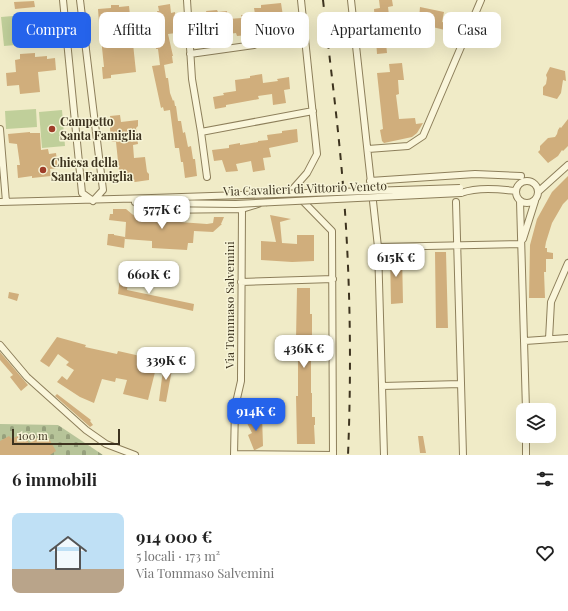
<!DOCTYPE html>
<html lang="it">
<head>
<meta charset="utf-8">
<style>
	:root { --surface:#fff; --page:#f6f6f6; --text:#222; --muted:#767676; --line:#e0e0e0; --accent:#2563eb }
	body { margin:0; font-family:"Playfair Display",serif; background:var(--page); color:var(--text); height:100vh; display:flex; flex-direction:column; font-size:15px; white-space:nowrap }
	* { box-sizing:border-box; margin:0 }
	p { font-size:13px; color:var(--muted) }
	.icon { flex:none; width:22px; height:22px; fill:none; stroke:currentColor; stroke-width:2; stroke-linecap:round; stroke-linejoin:round }
	.map { position:relative; height:455px; overflow:hidden }
	.side { display:flex; flex-direction:column; background:var(--surface); flex:1 }
	.side>* { flex:none }
	.guide { position:absolute; left:12px; top:12px; width:544px; height:36px; display:flex; gap:8px }
	.controls { position:absolute; left:516px; top:403px; display:grid; gap:8px }
	.controls a { display:grid; place-items:center; width:40px; height:40px; border-radius:8px; background:var(--surface); box-shadow:0 4px 16px #0002; font-size:20px }
	.scale { position:absolute; left:12px; bottom:10px; width:108px; box-sizing:border-box; padding-left:4px; border:2px solid #3d331f; border-top:0; font-size:11px; line-height:14px; white-space:nowrap; color:#3d331f; -webkit-text-stroke:3px #f7f4d7; paint-order:stroke }
	.price { position:absolute; translate:-50% -34px; padding:0 9px; border-radius:8px; background:#fff; color:#222; font-size:13px; line-height:26px; filter:drop-shadow(0 1px 2px #0008) }
	.price::after { content:''; position:absolute; left:50%; top:24px; width:12px; height:9px; margin-left:-6px; background:inherit; clip-path:polygon(0 0,100% 0,50% 100%) }
	.price.selected { background:var(--accent); color:#fff }
	ul { padding:0; list-style:none }
	li { display:flex; align-items:center; gap:12px; height:100px; padding:0 12px }
	li+li { border-top:1px solid var(--line) }
	li span { display:grid; place-items:center; flex:none; width:112px; height:80px; border-radius:8px; color:#555 }
	li>.icon { margin-inline-start:auto }
	span .icon { width:48px; height:48px; fill:#fffc; stroke-width:1 }
	li b { font-size:17px }
	h2 { display:flex; justify-content:space-between; align-items:center; height:48px; padding:0 12px; font-size:17px }
	.chip { padding:0 14px; border-radius:8px; background:var(--surface); box-shadow:0 4px 16px #0002; font-size:14px; line-height:36px }
	.chip.selected { background:var(--accent); color:#fff }
	.map>svg:first-child { display:block }
</style>
</head>
<body>
<div class="map">
<svg width="568" height="455" viewBox="0 0 568 455">
	<defs>
		<pattern id="cemetery-stones" width="16" height="16" patternUnits="userSpaceOnUse"><rect width="16" height="16" fill="#b7c499"/><path d="M2 7V4a2 2 0 0 1 4 0v3zM10 15v-3a2 2 0 0 1 4 0v3z" fill="#96a07c"/></pattern>
	</defs>
	<rect width="100%" height="100%" fill="#f0ebc7"/>
	<!-- grass -->
	<path fill="#c0cf9a" d="M49,13L52,42L4,46L1,17Z
		M36,109L37,127L6,129L5,111Z
		M62,110L65,146L42,148L39,112Z"/>
	<!-- cemetery -->
	<path fill="url(#cemetery-stones)" d="M0,424L58,425L103,455H0Z"/>
	<!-- building -->
	<path fill="#d0ae7c" d="M379,0H392L393,6L388,7L391,32L385,33L387,53L377,54L374,9L380,8Z
		M34,1L35,7L15,9L14,2Z
		M281,3L283,16L275,17L276,31L265,32V29L247,31L248,35L237,36L236,33L228,34L227,26L208,28V27L200,28L199,16L207,15L206,11L217,10L218,12L227,11L228,19L242,18L241,15L255,14L254,8H261V5Z
		M170,4L171,13L175,12L176,33L168,34L173,56H172L173,63L164,65L166,78H168L170,93L173,101L174,100L175,106H176L178,121H181L183,133L185,132L188,147L191,146L193,159H195L197,176L185,178L183,162H181L179,148H175L170,110L164,111L163,107L161,108L152,66L160,65L158,49H156L155,36L160,35L156,15H158L157,11H159L158,6Z
		M111,5H119V7L129,6L136,72L111,75V78L103,79L102,67H104L101,38L114,37L113,22L99,23L98,9L111,8Z
		M420,7L444,12L442,22L447,23L445,30L428,26L429,21L419,18Z
		M35,53V57L47,56V59L55,58L56,70L38,72L40,92L20,94L19,85L7,86L6,73L16,72L15,60L20,59V54Z
		M402,63L404,80H398L399,94L396,95L399,119L415,118L416,124L423,123L417,133L412,137L384,143L382,141L380,130L383,129L377,73L390,72L389,64Z
		M550,67L565,71L566,81L563,80L561,93L557,99L543,95V87L546,84L547,78L546,75Z
		M262,74L263,83L278,81L277,79L289,77L290,89L284,90L286,103L273,105L272,94L258,96L259,99L226,105V107L215,109L213,97L224,95L223,93L236,91L235,80L250,78V76Z
		M120,115L121,122L138,120V126L136,128L138,144L133,145L134,158L145,157L147,172L149,174V180L135,182L131,179L120,180L116,142H113L111,141L110,128L111,126L110,116Z
		M568,119V146L563,151L562,150L558,156L548,163L538,152L540,150V146L548,138L555,137L557,134L558,130L560,127L561,128Z
		M297,129L298,142L269,148L271,157L263,158L265,170L253,172L251,161L236,164L238,171L226,172L222,160L214,161L212,150L229,148V145L240,143V145L258,142V141L268,140L267,135L282,133V131Z
		M30,132V133H40L41,150L48,149L49,154L56,153L58,168L50,169L51,176L32,178V176L18,178L17,165H20L17,144L9,143L8,134Z
		M568,176V199L563,204L552,223L546,242L545,248H547V252L553,253V259H546V272H544L545,298H529L530,245L537,219L552,192Z
		M113,209H126L138,219L207,224L213,223L214,217H224L221,224H222L213,232L194,231L193,243H188L187,250L152,248V241L125,239L126,222L109,220L110,214H113Z
		M270,215L291,219L280,222L282,243L297,244V235H314V261L292,262L261,260V241L276,242Z
		M108,234H114V235L125,237L124,248L107,245Z
		M435,252H446L448,328H436Z
		M402,253L403,303L391,304L390,254Z
		M121,269L127,270V271H129L127,290L194,304L193,311L118,294Z
		M297,288H310V314H312V339H311V393H312V417H315V425H314L315,444H297L296,396H298V339H296Z
		M9,292L19,294L17,301L8,298Z
		M57,337L86,345L85,347L117,354L118,351L158,360L148,400L123,394L127,380L116,378L115,382L102,379L94,403L80,397L57,382L62,376L67,380L74,370L66,365L69,362L58,354L49,367L40,361Z
		M0,352L28,385L21,391L10,377L13,375L0,360Z
		M164,362L173,364L166,402L159,401Z
		M57,394L91,420L90,421L93,425L90,427L89,426L55,396Z
		M251,416H262L263,446L255,450H254L248,435L252,433L247,423L251,421Z
		M19,435L22,440L26,438L29,443L39,437L41,441L48,437L56,451L50,455H0V441L9,436L12,439Z
		M418,436H423L426,453H420Z"/>
	<g fill="none" stroke-linecap="round" stroke-linejoin="round">
		<defs>
			<path id="minor" d="M63,0L82,193L93,201
				M80,0L103,190L93,201
				M187,0L192,79L201,132L313,111
				M351,0L378,247L384,455
				M190,54L254,45
				M0,129L6,202
				M201,132L207,177
				M368,149L408,146L423,136L481,0
				M516 192a11 11 0 1 1 22 0a11 11 0 1 1-22 0Z
				M370,181L475,174L521,176
				M293,191L332,231L333,455
				M539,191L568,165
				M461,193C478,187 498,189 516,191
				M520,201L526,410
				M0,202L152,198
				M135,202L152,203
				M136,202L139,207L152,210L242,209
				M267,202L292,190L307,173L317,154L301,0
				M456,202L463,455
				M523,239L535,201
				M378,247L521,244
				M241,282L333,279
				M549,339L551,302L568,263
				M525,341L568,338
				M0,345L27,377L86,430L106,444L135,455
				M382,386L461,384
				M526,436V455
				M234,454L333,455
				M234,455L235,407L241,381L242,209L258,204"/>
		</defs>
		<!-- minor casing -->
		<use href="#minor" stroke="#8d7f5b" stroke-width="8"/>
		<!-- minor -->
		<use href="#minor" stroke="#faf6db" stroke-width="6"/>
		<!-- rail -->
		<path stroke="#3d331f" stroke-width="2" stroke-dasharray="7 7" stroke-linecap="butt" d="M323,0C329,54 336,108 341,162C350,259 352,358 348,455"/>
		<defs>
			<path id="minor-bridge" d="M152,198L460,188
				M152,203L236,204L461,193"/>
		</defs>
		<!-- minor-bridge casing -->
		<use href="#minor-bridge" stroke="#8d7f5b" stroke-width="8" stroke-linecap="butt"/>
		<!-- minor-bridge -->
		<use href="#minor-bridge" stroke="#faf6db" stroke-width="6"/>
	</g>
	<!-- markers -->
	<g fill="#9f3d29" stroke="#f7f4d7" stroke-width="1.5">
		<circle cx="52" cy="129" r="4"/>
		<circle cx="43" cy="170" r="4"/>
	</g>
	<g text-anchor="middle" stroke-width="3" stroke-linejoin="round" paint-order="stroke">
		<!-- poi labels -->
		<g font-size="12" font-weight="bold" fill="#3d331f" stroke="#f7f4d7" text-anchor="start">
			<text x="60" y="126">Campetto<tspan x="60" dy="14">Santa Famiglia</tspan></text>
			<text x="51" y="167">Chiesa della<tspan x="51" dy="14">Santa Famiglia</tspan></text>
		</g>
		<!-- street labels -->
		<g font-size="12" fill="#3d331f" stroke="#f7f4d7">
			<text transform="translate(305 189) rotate(-2)" y="4">Via Cavalieri di Vittorio Veneto</text>
			<text transform="translate(230 305) rotate(-90)" y="4">Via Tommaso Salvemini</text>
		</g>
	</g>
</svg>
<div class="controls">
<a><svg class="icon" aria-label="layers" viewBox="0 0 24 24"><path d="M12 4l9 5-9 5-9-5zM3 14l9 5 9-5"/></svg></a>
</div>
<div class="scale">100 m</div>
<b class="price" style="left:162px;top:230px">577K €</b>
<b class="price" style="left:396px;top:278px">615K €</b>
<b class="price" style="left:149px;top:295px">660K €</b>
<b class="price" style="left:304px;top:369px">436K €</b>
<b class="price" style="left:166px;top:381px">339K €</b>
<b class="price selected" style="left:256px;top:432px">914K €</b>
<div class="guide">
<a class="chip selected">Compra</a>
<a class="chip">Affitta</a>
<a class="chip">Filtri</a>
<a class="chip">Nuovo</a>
<a class="chip">Appartamento</a>
<a class="chip">Casa</a>
</div>
</div>
<section class="side">
<h2>6 immobili<svg class="icon" aria-label="filters" viewBox="0 0 24 24"><path d="M4 7h16M4 17h16"/><circle cx="9" cy="7" r="2"/><circle cx="15" cy="17" r="2"/></svg></h2>
<ul>
<li><span style="background:linear-gradient(#bfe0f5 70%,#b9a48a 0)"><svg class="icon" aria-label="home" viewBox="0 0 24 24"><path d="M3 11l9-7 9 7M6 9v11h12V9"/></svg></span><div><b>914 000 €</b><p>5 locali · 173 m²</p><p>Via Tommaso Salvemini</p></div><svg class="icon" aria-label="heart" viewBox="0 0 24 24"><path d="M12 20l-8-8c-3-5 5-10 8-4 3-6 11-1 8 4z"/></svg></li>
</ul>
</section>
</body>
</html>
